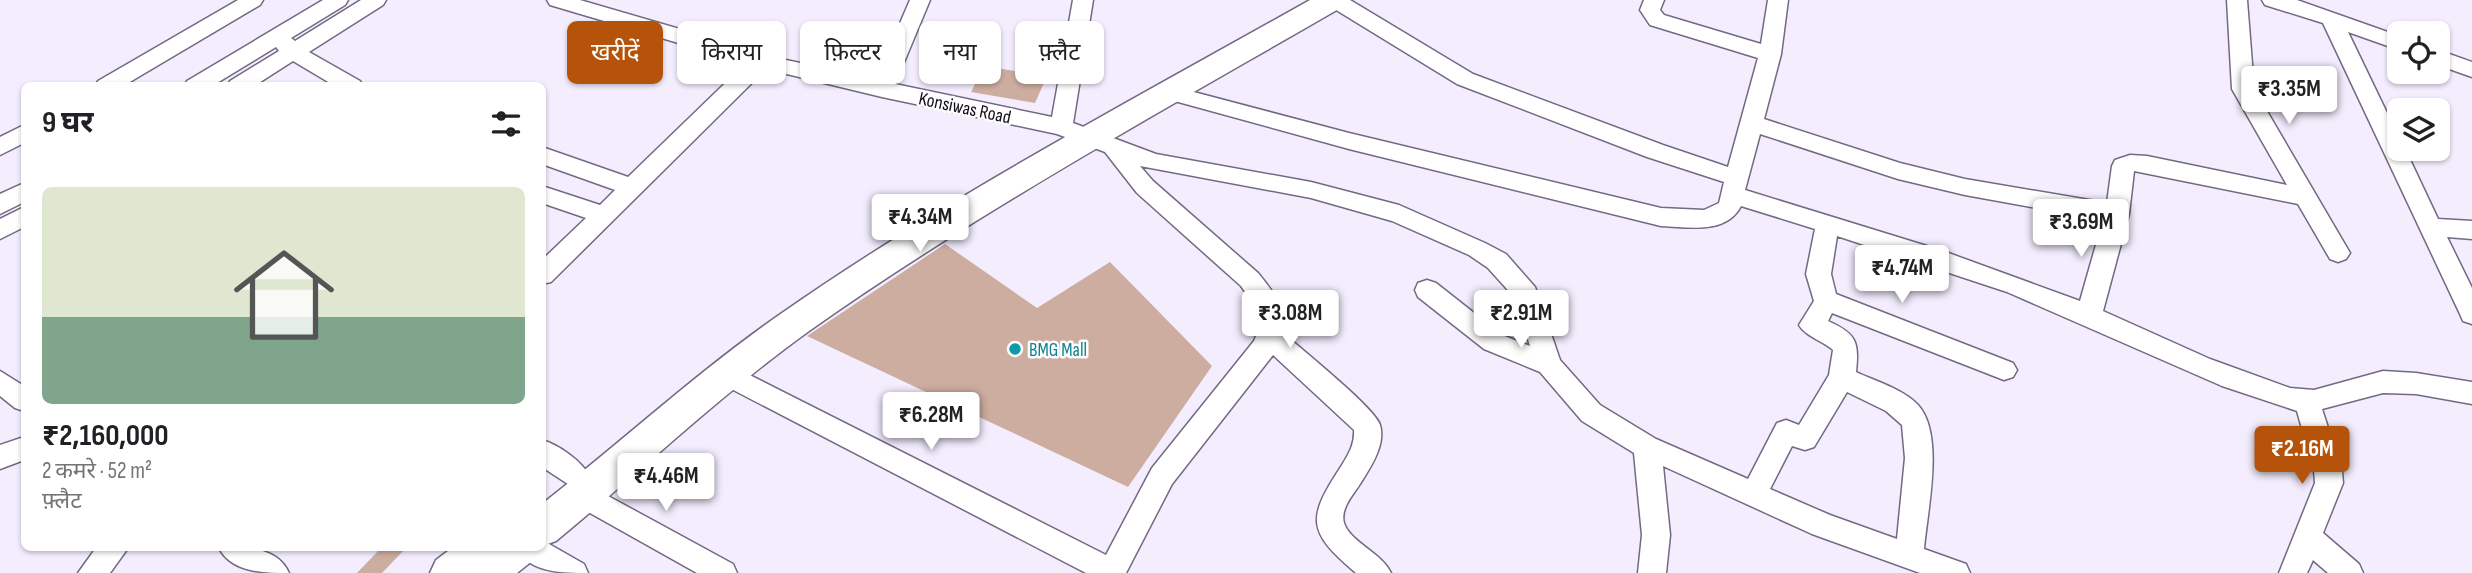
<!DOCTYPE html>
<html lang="hi">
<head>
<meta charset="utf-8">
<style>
	:root { --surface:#fff; --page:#f2f2f2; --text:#202124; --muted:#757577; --line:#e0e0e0; --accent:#b45309 }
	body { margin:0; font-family:"Sofia Sans Condensed","Noto Sans Devanagari",sans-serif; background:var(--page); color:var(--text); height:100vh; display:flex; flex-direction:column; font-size:26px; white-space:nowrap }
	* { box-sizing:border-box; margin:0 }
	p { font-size:23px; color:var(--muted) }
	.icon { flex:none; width:38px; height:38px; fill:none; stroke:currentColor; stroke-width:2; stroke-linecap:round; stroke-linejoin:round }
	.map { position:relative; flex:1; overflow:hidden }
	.drawer { position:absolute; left:21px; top:82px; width:525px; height:469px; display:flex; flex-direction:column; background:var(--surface); border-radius:10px; box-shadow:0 2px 5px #0004 }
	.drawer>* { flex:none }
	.banner { position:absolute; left:567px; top:21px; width:665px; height:63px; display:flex; gap:14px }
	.controls { position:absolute; left:2387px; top:21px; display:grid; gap:14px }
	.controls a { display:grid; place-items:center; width:63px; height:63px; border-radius:10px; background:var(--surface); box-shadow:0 2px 5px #0004; font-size:35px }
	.price { position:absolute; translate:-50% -60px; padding:0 16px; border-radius:7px; background:#fff; color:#222; font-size:23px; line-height:46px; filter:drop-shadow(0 2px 4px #0008) }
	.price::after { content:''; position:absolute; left:50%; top:42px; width:21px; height:16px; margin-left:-10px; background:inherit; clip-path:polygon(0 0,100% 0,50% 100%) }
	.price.selected { background:var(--accent); color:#fff }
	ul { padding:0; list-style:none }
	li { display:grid; align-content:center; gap:14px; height:371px; padding:0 21px }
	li+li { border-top:2px solid var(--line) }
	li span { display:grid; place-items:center; height:217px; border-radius:10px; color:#555 }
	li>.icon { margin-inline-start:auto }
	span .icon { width:126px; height:126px; fill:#fffc; stroke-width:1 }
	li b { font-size:30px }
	h2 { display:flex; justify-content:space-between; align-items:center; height:84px; padding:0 21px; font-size:30px }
	.tag { padding:0 24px; border-radius:10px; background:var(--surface); box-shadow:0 2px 5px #0004; font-size:24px; line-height:63px }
	.tag.selected { background:var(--accent); color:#fff }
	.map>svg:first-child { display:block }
</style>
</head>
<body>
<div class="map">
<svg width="2472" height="573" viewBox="0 0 2472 573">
	<rect width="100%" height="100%" fill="#f3edfe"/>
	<!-- building -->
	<path fill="#ccada0" d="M984,66L1047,76L1035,103L971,92Z
		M945,244L1037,308L1110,262L1212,366L1128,487L807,336Z
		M381,548H406L382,573H357Z"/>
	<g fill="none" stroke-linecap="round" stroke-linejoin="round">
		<defs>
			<path id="minor" d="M238,0H263L260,5L123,86H95L98,81Z
				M323,0H348L345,5L291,38L295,41L361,0H386L383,5L309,52L360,81L363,86H335L293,61L254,86H227L230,81L279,51L276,47L212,86H184L187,81Z
				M547,0H580L786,60L876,79L910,0H930L895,84L1052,117L1073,0H1093L1073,123L1156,154L1311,182L1399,205L1485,243L1506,254L1535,287L1560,360L1600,405L1656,439L1748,479L1777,423L1786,420L1799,425L1829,375L1833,350C1823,341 1805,336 1799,325L1814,301L1806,274L1815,229L1741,206C1726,235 1687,227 1661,226L1349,149L1171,100L1163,98L1160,93L1163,88L1171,86L1349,133L1661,208L1704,210L1719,203L1724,182L1647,157L1457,84L1328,5L1325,0H1350L1473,74L1663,145L1728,167L1758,58L1650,25L1640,10L1644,0H1664L1660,10L1664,15L1761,44L1768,0H1788L1781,54L1764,119L1900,163L1965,179L2107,203L2112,166L2115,160L2130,155L2147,156L2287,185L2232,89L2227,0H2247L2254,89L2350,253L2346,259L2338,262L2330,259L2298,204L2134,171L2129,214L2103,311L2210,359L2290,388L2314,390L2383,371L2416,373L2472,382V404L2416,394L2383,393L2322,409L2342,471L2343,483L2323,533L2359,564L2363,573H2328L2313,560L2307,573H2279L2315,483L2314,471L2297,411L2222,386L2007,292L1837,236L1831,274L1836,294L2013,363L2017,370L2013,377L2004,380L1832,313L1828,321C1857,334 1859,342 1856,372C1875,381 1903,389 1918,405C1945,434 1927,512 1924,549L1966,564L1970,573H1920L1812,534L1663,466L1670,535L1666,573H1638L1642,535L1634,453L1582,421L1540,372L1484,349L1418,297L1415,290L1418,283L1427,280L1436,283L1502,335L1530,346L1515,298L1488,268L1469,255L1392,221L1311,198L1140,166L1153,181L1258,273C1272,290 1288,310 1283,333C1300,348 1376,409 1380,425C1386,445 1370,468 1360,484C1353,495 1340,509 1344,523C1350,542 1382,553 1391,573H1356C1306,531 1307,518 1342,465C1349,454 1355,443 1354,430L1273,355L1172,484L1126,573H1086L718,382L714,375L718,368L727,364L736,368L1106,555L1152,468L1254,341C1264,319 1255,305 1241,286L1137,193L1105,152L1057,134L882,97L766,69L551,282L542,284V260L586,218L542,203V186L600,205L615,190L542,164V147L628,177L746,63L550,5ZM1760,134L1898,179L1965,195L2103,220L2080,301L1943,251L1745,190ZM1847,392L1886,411L1902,425L1905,458L1897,539L1830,515L1770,489L1792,446L1805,450L1814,447Z
				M2262,0H2297L2399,36V50L2348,32L2399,138V149H2405L2438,219L2472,221V239L2447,237L2472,288V324L2463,321L2460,314L2323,23L2265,5Z
				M2438,50L2472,62V77L2438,65Z
				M24,125V143L0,155V137Z
				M24,183V202L0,214V194Z
				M24,207V227L0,239V219Z
				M0,371L24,386V411L15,408L0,396Z
				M24,437V460L0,469V445Z
				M542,440C559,445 582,461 590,477L586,484L733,564L737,573H697L574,504L570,495L574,488L542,467Z
				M542,540L584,564L588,573C563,573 529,573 517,548H542Z
				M96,548H128L110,573H78Z
				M219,548C244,547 277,546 289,573C264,573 232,573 219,548Z"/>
			<path id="secondary" d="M1310,0H1347L1342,7C1162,111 979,211 809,331C720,395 641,471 556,541L542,546V504C623,441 698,371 782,313C950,196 1132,100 1310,0Z
				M452,548H538L532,561L517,573H430L436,560Z"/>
		</defs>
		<!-- minor casing -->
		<use href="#minor" stroke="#736982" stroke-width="3"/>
		<!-- secondary casing -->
		<use href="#secondary" stroke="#736982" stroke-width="3"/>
		<!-- minor -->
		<use href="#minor" fill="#fff" fill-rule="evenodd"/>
		<!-- secondary -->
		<use href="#secondary" fill="#fff" fill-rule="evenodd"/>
	</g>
	<!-- markers -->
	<circle fill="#0f9aa8" stroke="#fdfdfd" stroke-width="2.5" cx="1015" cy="349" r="7"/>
	<g text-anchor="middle" stroke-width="5" stroke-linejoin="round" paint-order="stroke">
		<!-- street labels -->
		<g font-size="19" fill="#110d17" stroke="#fdfdfd">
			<text transform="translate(965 107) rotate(12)" y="7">Konsiwas Road</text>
		</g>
		<!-- culture labels -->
		<g font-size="19" fill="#0d838f" stroke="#fdfdfd" text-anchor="start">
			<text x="1029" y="356">BMG Mall</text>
		</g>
	</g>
</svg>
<div class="controls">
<a><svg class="icon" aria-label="locate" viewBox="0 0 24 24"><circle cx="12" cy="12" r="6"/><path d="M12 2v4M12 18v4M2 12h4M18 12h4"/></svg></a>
<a><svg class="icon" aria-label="layers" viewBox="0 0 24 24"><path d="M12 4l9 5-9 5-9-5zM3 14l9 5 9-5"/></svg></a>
</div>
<b class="price" style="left:2289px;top:126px">₹3.35M</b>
<b class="price" style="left:920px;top:254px">₹4.34M</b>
<b class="price" style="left:2081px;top:259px">₹3.69M</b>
<b class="price" style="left:1902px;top:305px">₹4.74M</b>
<b class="price" style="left:1290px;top:350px">₹3.08M</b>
<b class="price" style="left:1521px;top:350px">₹2.91M</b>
<b class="price" style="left:931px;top:452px">₹6.28M</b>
<b class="price selected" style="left:2302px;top:486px">₹2.16M</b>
<b class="price" style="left:666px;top:513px">₹4.46M</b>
<div class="banner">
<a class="tag selected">खरीदें</a>
<a class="tag">किराया</a>
<a class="tag">फ़िल्टर</a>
<a class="tag">नया</a>
<a class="tag">फ़्लैट</a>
</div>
<section class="drawer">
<h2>9 घर<svg class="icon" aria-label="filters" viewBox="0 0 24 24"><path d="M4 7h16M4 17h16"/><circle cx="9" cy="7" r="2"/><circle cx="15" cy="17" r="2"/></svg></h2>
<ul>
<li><span style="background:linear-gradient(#dfe7d0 60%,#7fa58c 0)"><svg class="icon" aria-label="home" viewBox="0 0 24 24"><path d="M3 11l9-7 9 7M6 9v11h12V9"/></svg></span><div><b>₹2,160,000</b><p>2 कमरे · 52 m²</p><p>फ़्लैट</p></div></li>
</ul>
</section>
</div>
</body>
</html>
